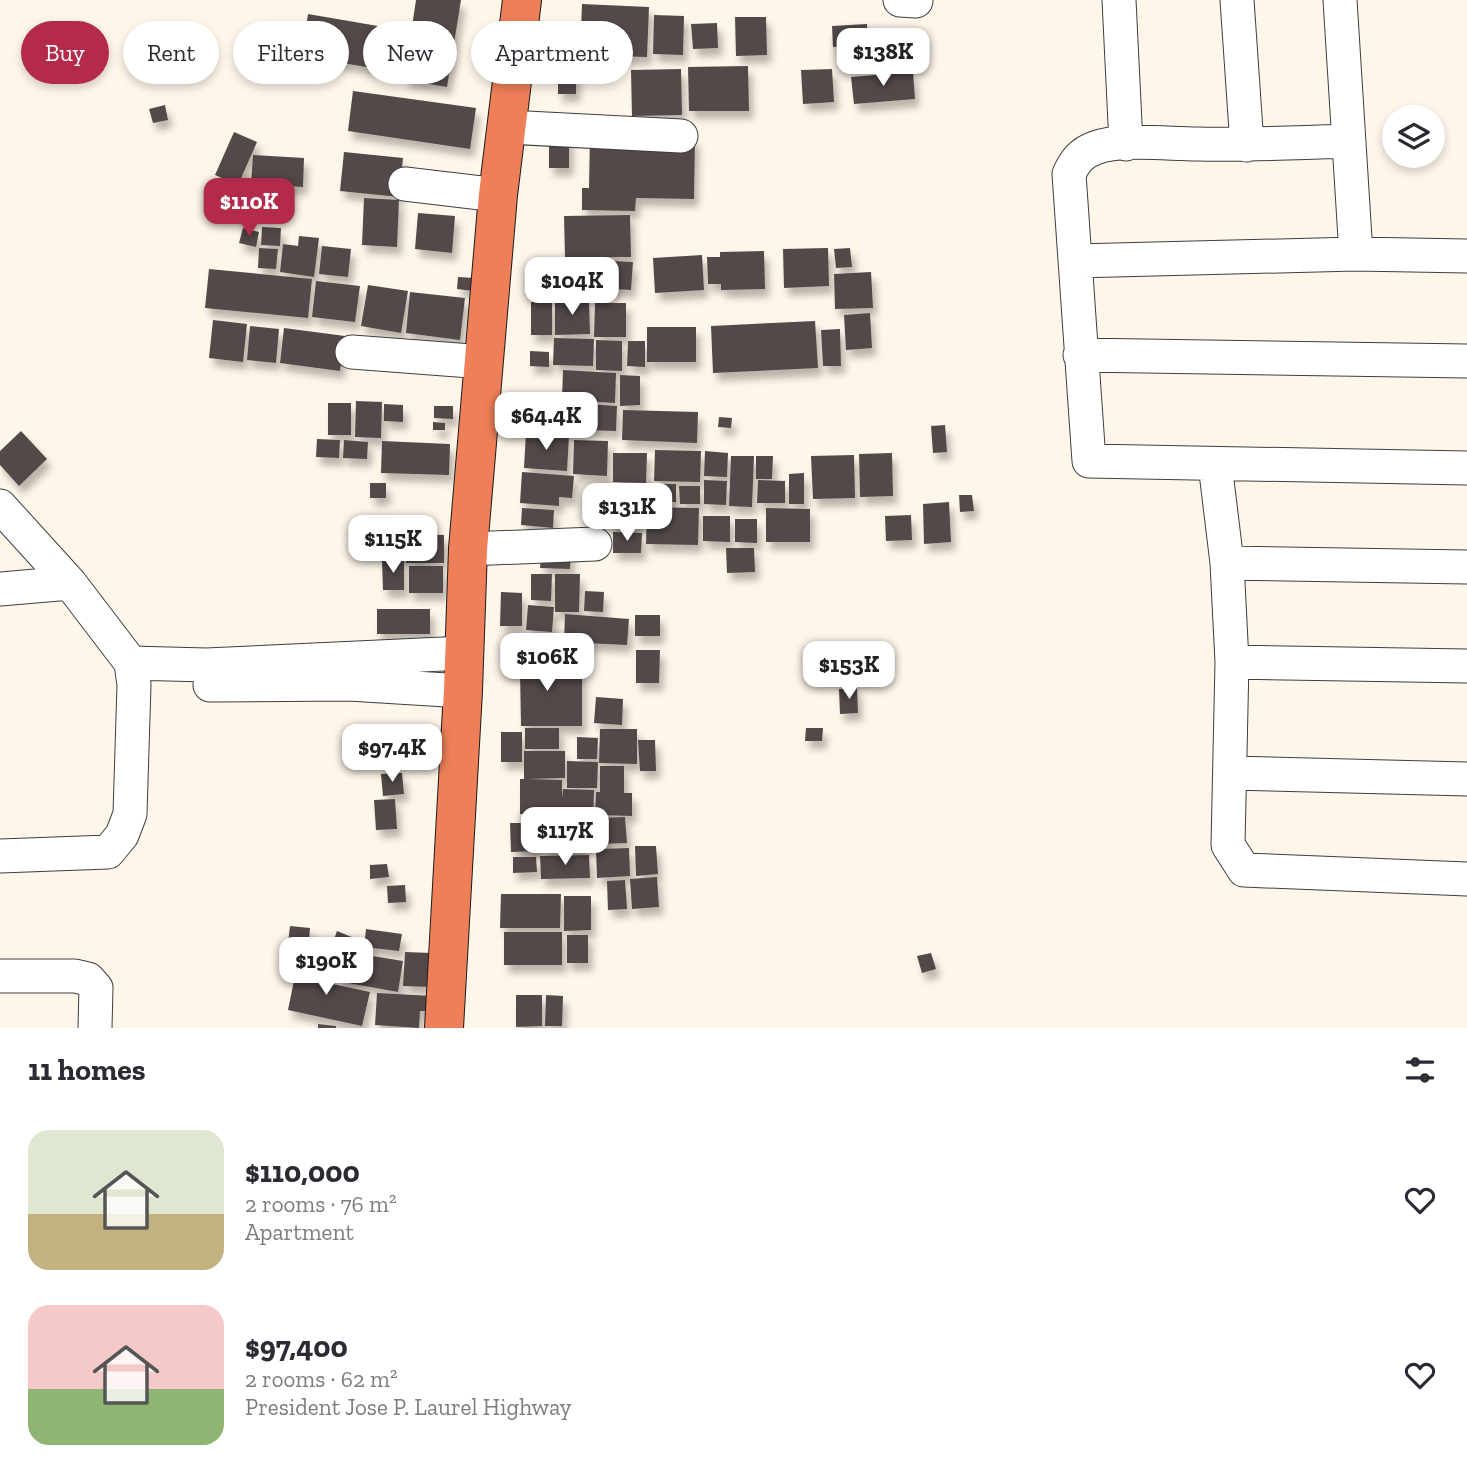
<!DOCTYPE html>
<html lang="en">
<head>
<meta charset="utf-8">
<style>
	:root { --surface:#fff; --page:#f2f2f3; --text:#2b2b33; --muted:#7c7c81; --accent:#b32a4b }
	body { margin:0; font-family:"Zilla Slab",serif; background:var(--page); color:var(--text); height:100vh; display:flex; flex-direction:column; font-size:26px; white-space:nowrap }
	* { box-sizing:border-box; margin:0 }
	p { font-size:23px; color:var(--muted) }
	.icon { flex:none; width:38px; height:38px; fill:none; stroke:currentColor; stroke-width:2; stroke-linecap:round; stroke-linejoin:round }
	.map { position:relative; height:1028px; overflow:hidden }
	.side { display:flex; flex-direction:column; background:var(--surface); flex:1 }
	.side>* { flex:none }
	.hud { position:absolute; left:21px; top:21px; width:700px; height:63px; display:flex; gap:14px }
	.tools { position:absolute; left:1382px; top:105px; display:grid; gap:14px }
	.tools a { display:grid; place-items:center; width:63px; height:63px; border-radius:50%; background:var(--surface); box-shadow:0 4px 10px #0003; font-size:35px }
	.price { position:absolute; translate:-50% -60px; padding:0 16px; border-radius:14px; background:#fff; color:#222; font-size:23px; line-height:46px; filter:drop-shadow(0 2px 4px #0008) }
	.price::after { content:''; position:absolute; left:50%; top:42px; width:21px; height:16px; margin-left:-10px; background:inherit; clip-path:polygon(0 0,100% 0,50% 100%) }
	.price.current { background:var(--accent); color:#fff }
	ul { padding:0; list-style:none }
	li { display:flex; align-items:center; gap:21px; height:175px; padding:0 28px }
	li span { display:grid; place-items:center; flex:none; width:196px; height:140px; border-radius:21px; color:#555 }
	li>.icon { margin-inline-start:auto }
	span .icon { width:84px; height:84px; fill:#fffc; stroke-width:1 }
	li b { font-size:30px }
	h2 { display:flex; justify-content:space-between; align-items:center; height:84px; padding:0 28px; font-size:30px }
	.tag { padding:0 24px; border-radius:32px; background:var(--surface); box-shadow:0 4px 10px #0003; font-size:24px; line-height:63px }
	.tag.current { background:var(--accent); color:#fff }
	.map>svg:first-child { display:block }
</style>
</head>
<body>
<div class="map">
<svg width="1467" height="1028" viewBox="0 0 1467 1028">
	<defs>
		<filter id="shadow"><feDropShadow dx="4.5" dy="8" stdDeviation="3.5" flood-color="#0004"/></filter>
	</defs>
	<rect width="100%" height="100%" fill="#fef6e9"/>
	<!-- building -->
	<path fill="#534a48" filter="url(#shadow)" d="M416,0H461L447,87L404,80Z
		M582,4L649,7L647,57L580,55Z
		M308,14L401,30L395,72L302,56Z
		M654,15L684,16L683,55L653,54Z
		M735,17H766L767,55L736,56Z
		M717,23L718,48L693,49L691,24Z
		M867,24L868,45L833,47L832,26Z
		M748,66L749,111H689L688,67Z
		M558,69H576V94H558Z
		M681,69L682,115L632,116L631,70Z
		M832,69L834,102L803,104L801,70Z
		M913,72L915,99L854,104L851,77Z
		M353,91L476,108L470,149L348,131Z
		M165,105L168,120L153,123L149,109Z
		M234,132L257,142L238,185L215,175Z
		M549,133H569V168H549Z
		M590,136L695,137L694,199L636,198L635,211L582,210V188H589Z
		M344,152L403,158L399,197L340,191Z
		M253,155L304,158L303,187L251,184Z
		M364,198L399,200L397,247L362,245Z
		M418,213L455,216L452,253L415,249Z
		M630,215L631,257H565L564,216Z
		M262,227L281,228L280,246L261,245Z
		M243,228L259,232L256,247L239,243Z
		M299,236L319,238L314,277L280,272L283,244L298,246Z
		M322,246L351,249L348,277L319,274Z
		M259,248L278,249L276,269L258,268Z
		M828,248L829,286L784,288L783,249Z
		M850,248L852,267L836,268L834,249Z
		M764,251L765,289L721,290V284H708L707,257H720V252Z
		M702,255L704,290L655,293L653,258Z
		M537,259H589V293L537,292Z
		M594,260L633,262L631,290L593,288Z
		M209,269L312,279L308,318L205,308Z
		M871,272L873,308L835,309L834,274Z
		M458,277L475,278L474,291L457,289Z
		M316,281L360,286L355,322L312,317Z
		M368,285L408,291L401,333L361,326Z
		M410,292L465,298L460,340L406,333Z
		M555,300H589L590,334L555,335Z
		M531,302H552V335H531Z
		M595,303H626V337H594Z
		M870,313L872,348L846,350L844,315Z
		M213,320L247,324L243,362L209,358Z
		M815,321L818,368L713,373L711,326Z
		M250,326L279,329L276,363L247,360Z
		M647,327H696V362H647Z
		M284,328L345,336L340,371L280,363Z
		M840,329L841,366H823L821,330Z
		M554,338L594,339L593,366L553,365Z
		M596,340L622,341V371L596,370Z
		M628,341H645V367L627,366Z
		M530,351L549,352V367L530,366Z
		M563,370L616,373L615,403L562,400Z
		M620,375L640,376V405L620,406Z
		M356,401L382,402L381,438L355,437Z
		M328,403H351V435H328Z
		M384,404L403,405V422L384,421Z
		M555,404L584,405L583,431L554,430Z
		M588,404L617,406L616,431L587,430Z
		M434,406H453V419L434,418Z
		M623,410L698,412L697,443L622,440Z
		M719,417L732,418L731,428L718,427Z
		M433,422L445,423V430H433Z
		M945,425L947,452L933,453L931,426Z
		M21,431L47,459L19,486L0,465V451Z
		M526,432L569,435L567,471L524,468Z
		M317,439L340,440L339,458L316,457Z
		M344,440L368,442L367,459L343,458Z
		M574,440L608,441L607,476L573,474Z
		M382,441L450,444L449,475L381,473Z
		M655,450L701,451L700,482L654,481Z
		M705,451L728,453L727,477L704,476Z
		M613,453H647L646,483L613,482Z
		M892,453L893,496L860,497L859,454Z
		M854,455L855,498L813,499L811,456Z
		M731,456H754L752,507L729,506Z
		M756,456H773L772,479H756Z
		M522,472L574,476L572,498L559,497V506L520,503Z
		M804,473V504H789V474Z
		M704,480L727,481L726,505L704,504Z
		M758,480L785,481V503H757Z
		M370,483H386V498H370Z
		M653,484H676V502H653Z
		M615,485L648,486L647,505L615,504Z
		M679,486H700V504H680Z
		M959,495H972L974,511L960,512Z
		M949,502L951,542L924,544L923,504Z
		M610,506L639,507L638,529L609,527Z
		M647,507L699,508L698,545L646,544Z
		M522,508L554,510L553,528L521,525Z
		M766,508L810,509V542H766Z
		M911,515L912,540L886,541L885,516Z
		M703,516H730V542L703,541Z
		M735,519H757V543L735,542Z
		M613,532L642,533L641,553H613Z
		M406,534L444,535V563H406Z
		M403,536L404,559L382,560L381,537Z
		M542,547L571,548L570,569L540,568Z
		M726,548H754L755,572L727,573Z
		M382,561H404V590H383Z
		M409,566H443V593H409Z
		M531,574H552L551,601L531,600Z
		M555,574H580L579,612H555Z
		M585,591L604,592L603,612L584,611Z
		M501,592L522,593V626H500Z
		M528,605L554,607L552,632L526,630Z
		M377,609H430V634H377Z
		M565,614L629,619L627,645L564,642Z
		M635,615H660V636H635Z
		M505,648H528V671H582V726H521L520,670H505Z
		M636,650H660L659,683H636Z
		M857,688L858,713L840,714L839,689Z
		M596,697L623,699L622,725L594,723Z
		M525,728H559V749H525Z
		M806,728H823L822,741H805Z
		M600,729H637V764L599,763Z
		M501,732H522V762H501Z
		M577,737L598,738L597,759H577Z
		M638,740H655L656,771H640Z
		M524,751H565V778L528,779L562,780V798L563,789L594,790L593,825L562,824V814H520V779H524Z
		M567,761L598,762L597,788H567Z
		M600,766H624V793H632V816L595,815L596,792H600Z
		M402,773L404,794L383,796L381,774Z
		M395,799L397,829L376,830L374,800Z
		M625,817L627,843L599,844L598,818Z
		M510,823H537L538,851L511,852Z
		M541,827H584V851H541Z
		M635,846H656L658,874L636,876Z
		M629,848L630,876L597,878L596,849Z
		M589,855L590,878L541,879L540,856Z
		M513,857H536L537,872L513,873Z
		M387,864L389,877L370,879V865Z
		M657,877L659,907L632,909L630,879Z
		M625,880L627,909L608,910L607,881Z
		M405,885L406,902L388,903L387,886Z
		M501,894H561L560,928H500Z
		M564,896H591V930L564,931Z
		M290,926L310,928L308,954L287,952Z
		M366,929L402,934L399,951L364,947Z
		M337,931L354,938L350,950L332,945Z
		M504,932H562V965H504Z
		M567,935H588V963H567Z
		M342,951L403,961L398,992L337,981Z
		M405,952L432,953L431,987L403,986Z
		M931,953L936,969L922,973L917,956Z
		M298,961L326,967L323,982L370,992L362,1026L288,1010Z
		M377,993L433,996L432,1011H420L419,1028L375,1025Z
		M516,995H542V1026L516,1027Z
		M546,995L563,996L562,1026H545Z
		M318,1024L336,1026V1028H318Z"/>
	<g fill="none" stroke-linecap="round" stroke-linejoin="round">
		<defs>
			<path id="minor" d="M900,0L916,1
				M1119,0L1126,144
				M1237,0L1247,145
				M1340,0L1356,254
				M506,127L681,136
				M1349,141C1298,143 1248,145 1197,144C1168,144 1122,138 1095,148C1081,153 1075,161 1069,174L1089,461L1467,468
				M405,184L498,195
				M1075,261L1356,254L1467,256
				M352,352L484,362
				M1080,355L1467,361
				M1215,464L1227,563L1232,662L1228,845L1244,870L1467,879
				M0,506L70,583L131,663L134,685L130,814L122,835L108,852L0,856
				M468,549L595,544
				M1227,563L1467,567
				M0,589L70,583
				M1232,662L1467,666
				M131,663L206,665L465,653
				M210,685L349,684L463,691
				M1230,773L1467,779
				M0,976H75L88,979L96,988L95,1028"/>
			<path id="highway" d="M444,1028L463,691L468,549L498,195L522,0"/>
		</defs>
		<!-- minor casing -->
		<use href="#minor" stroke="#3e3e3e" stroke-width="35"/>
		<!-- highway casing -->
		<use href="#highway" stroke="#1c1c1c" stroke-width="40"/>
		<!-- minor -->
		<use href="#minor" stroke="#fff" stroke-width="33"/>
		<!-- highway -->
		<use href="#highway" stroke="#ee7f58" stroke-width="38"/>
	</g>
</svg>
<div class="tools">
<a><svg class="icon" aria-label="layers" viewBox="0 0 24 24"><path d="M12 4l9 5-9 5-9-5zM3 14l9 5 9-5"/></svg></a>
</div>
<b class="price" style="left:883px;top:88px">$138K</b>
<b class="price current" style="left:249px;top:238px">$110K</b>
<b class="price" style="left:572px;top:317px">$104K</b>
<b class="price" style="left:546px;top:452px">$64.4K</b>
<b class="price" style="left:627px;top:543px">$131K</b>
<b class="price" style="left:393px;top:575px">$115K</b>
<b class="price" style="left:547px;top:693px">$106K</b>
<b class="price" style="left:849px;top:701px">$153K</b>
<b class="price" style="left:392px;top:784px">$97.4K</b>
<b class="price" style="left:565px;top:867px">$117K</b>
<b class="price" style="left:326px;top:997px">$190K</b>
<div class="hud">
<a class="tag current">Buy</a>
<a class="tag">Rent</a>
<a class="tag">Filters</a>
<a class="tag">New</a>
<a class="tag">Apartment</a>
</div>
</div>
<section class="side">
<h2>11 homes<svg class="icon" aria-label="filters" viewBox="0 0 24 24"><path d="M4 7h16M4 17h16"/><circle cx="9" cy="7" r="2"/><circle cx="15" cy="17" r="2"/></svg></h2>
<ul>
<li><span style="background:linear-gradient(#dfe7d0 60%,#c2b280 0)"><svg class="icon" aria-label="home" viewBox="0 0 24 24"><path d="M3 11l9-7 9 7M6 9v11h12V9"/></svg></span><div><b>$110,000</b><p>2 rooms · 76 m²</p><p>Apartment</p></div><svg class="icon" aria-label="heart" viewBox="0 0 24 24"><path d="M12 20l-8-8c-3-5 5-10 8-4 3-6 11-1 8 4z"/></svg></li>
<li><span style="background:linear-gradient(#f6c9c9 60%,#8fb573 0)"><svg class="icon" aria-label="home" viewBox="0 0 24 24"><path d="M3 11l9-7 9 7M6 9v11h12V9"/></svg></span><div><b>$97,400</b><p>2 rooms · 62 m²</p><p>President Jose P. Laurel Highway</p></div><svg class="icon" aria-label="heart" viewBox="0 0 24 24"><path d="M12 20l-8-8c-3-5 5-10 8-4 3-6 11-1 8 4z"/></svg></li>
</ul>
</section>
</body>
</html>
